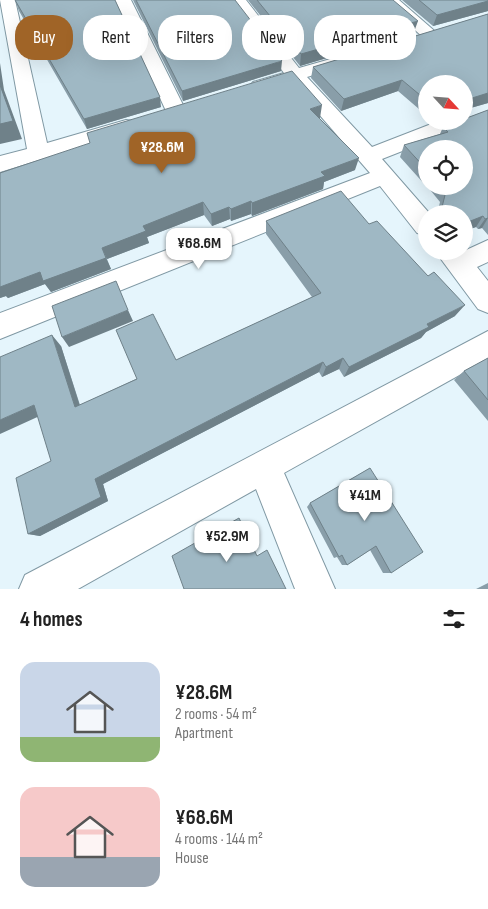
<!DOCTYPE html>
<html lang="en">
<head>
<meta charset="utf-8">
<style>
	:root { --surface:#fff; --page:#f2f2f2; --text:#222; --muted:#767676; --accent:#a06427 }
	body { margin:0; font-family:"Sofia Sans Condensed",sans-serif; background:var(--page); color:var(--text); height:100vh; display:flex; flex-direction:column; font-size:19px; white-space:nowrap }
	* { box-sizing:border-box; margin:0 }
	p { font-size:16px; color:var(--muted) }
	.icon { flex:none; width:28px; height:28px; fill:none; stroke:currentColor; stroke-width:2; stroke-linecap:round; stroke-linejoin:round }
	.map { position:relative; height:589px; overflow:hidden }
	.side { display:flex; flex-direction:column; background:var(--surface); flex:1 }
	.side>* { flex:none }
	.banner { position:absolute; left:15px; top:15px; width:459px; height:45px; display:flex; gap:10px }
	.needle { width:32px; rotate:116deg }
	.fabs { position:absolute; left:418px; top:75px; display:grid; gap:10px }
	.fabs a { display:grid; place-items:center; width:55px; height:55px; border-radius:50%; background:var(--surface); box-shadow:0 5px 20px #0002; font-size:25px }
	.price { position:absolute; translate:-50% -42px; padding:0 11px; border-radius:10px; background:#fff; color:#222; font-size:16px; line-height:32px; filter:drop-shadow(0 1px 2px #0008) }
	.price::after { content:''; position:absolute; left:50%; top:30px; width:15px; height:11px; margin-left:-8px; background:inherit; clip-path:polygon(0 0,100% 0,50% 100%) }
	.price.selected { background:var(--accent); color:#fff }
	ul { padding:0; list-style:none }
	li { display:flex; align-items:center; gap:15px; height:125px; padding:0 20px }
	li span { display:grid; place-items:center; flex:none; width:140px; height:100px; border-radius:15px; color:#555 }
	li>.icon { margin-inline-start:auto }
	span .icon { width:60px; height:60px; fill:#fffc; stroke-width:1 }
	li b { font-size:21px }
	h2 { display:flex; justify-content:space-between; align-items:center; height:60px; padding:0 20px; font-size:21px }
	.pill { padding:0 18px; border-radius:20px; background:var(--surface); box-shadow:0 5px 20px #0002; font-size:18px; line-height:45px }
	.pill.selected { background:var(--accent); color:#fff }
	.map>svg:first-child { display:block }
</style>
</head>
<body>
<div class="map">
<svg width="488" height="589" viewBox="0 0 488 589">
	<rect width="100%" height="100%" fill="#e5f5fc"/>
	<g fill="none" stroke-linecap="round" stroke-linejoin="round">
		<defs>
			<path id="minor" d="M0,0H15L47,143L126,120L133,121L136,126L133,131L0,172V156L27,149Z
				M115,0H131L186,111L183,115L176,117L169,115L166,111Z
				M230,0H246L299,68L348,54L354,55L357,59L354,63L307,77L372,147L439,121H464V116H466L469,121L466,126L382,159L430,214H426V235L417,233L380,186L0,339V313L370,173L291,82L260,92L253,90L250,86L253,82L284,73Z
				M381,0H399L438,34L436,38H424Z
				M488,240V262L477,267L488,281V313L478,309L435,251H464Z
				M488,331V359L284,473L335,589H295L256,489L78,589H19L25,575Z"/>
		</defs>
		<!-- minor casing -->
		<use href="#minor" stroke="#8099a4" stroke-width="2"/>
		<!-- minor -->
		<use href="#minor" fill="#fff" fill-rule="evenodd"/>
	</g>
	<!-- wall -->
	<path fill="#899ea9" d="M15,0L161,107L87,129L19,11Z
		M133,0H235L281,71L183,101Z
		M248,0H393L414,32L300,66Z
		M402,0H488V11L433,26Z
		M488,14V103L467,109L464,116V84H426V115L398,91L341,111L311,78L313,67Z
		M488,110V235L482,228L478,229L476,227L464,231V214H437L440,202L427,186H464L426,149V186L400,157L404,145L440,134L443,127Z
		M319,118L355,170L324,182L323,189L252,216L251,214L231,221L230,219L212,226L204,215L147,237L149,243L107,259L111,269L51,292L45,284L8,298L6,296L0,298V173L320,118Z
		M266,221L369,224L455,316L426,332L421,338L344,377L339,369L322,377L319,372L103,484L108,501L40,536L28,534L51,461L61,346L80,405L312,297L266,234Z
		M488,358V421L454,380L464,371Z
		M370,468L391,573H383L370,550L347,565H342L337,557L334,558L307,507L310,503Z
		M488,583V589H476Z"/>
	<!-- shaded-wall -->
	<path fill="#6f8189" d="M488,1V11L433,26L437,15Z
		M418,21L414,32L300,66L301,54Z
		M282,61L281,71L183,101L182,91Z
		M0,63L4,90L22,139L0,144Z
		M402,80L398,91L341,111L344,99Z
		M488,93V103L467,109L469,99Z
		M160,97L161,107L87,129L84,119Z
		M322,105L320,118L308,122L310,109Z
		M359,158L355,170L324,182L323,189L252,216V203L321,172Z
		M251,201V214L231,221V209Z
		M203,202L204,215L147,237L149,243L107,259L102,248L143,226Z
		M229,207L230,219L212,226L211,214Z
		M483,216L476,227L464,231V229L468,222Z
		M488,218L482,228L478,229L485,219Z
		M106,258L111,269L51,292L45,284L8,298L6,296L0,298V287L40,272Z
		M465,305L455,316L426,332L421,338L344,377L349,367L427,324Z
		M128,310L133,321L69,347L62,337Z
		M52,335L61,346L83,416L75,407Z
		M343,358L339,369L322,377L326,367Z
		M323,362L319,372L103,484L108,501L40,536L28,534L95,479Z
		M34,405L44,414L0,434V420Z"/>
	<!-- building -->
	<path fill="#9fb8c4" stroke="#6f8189" d="M15,0H115L160,97L84,119Z
		M136,0H235L282,61L182,91Z
		M257,0H393L418,21L301,54Z
		M419,0H488V1L437,15Z
		M488,14V93L469,99L468,108H464V84H426V100L402,80L344,99L313,67Z
		M292,71L322,105L310,109L359,158L321,172L325,176L252,203L251,201L231,209L229,207L211,214L203,202L143,226L146,231L102,248L106,258L43,281L40,272L0,287V173L90,143L87,133Z
		M0,85L13,121L0,124Z
		M488,110V218L485,219L483,216L468,222L464,217V214H452L441,211L446,191L442,186H464V149H426V169L404,145L448,132L443,127L459,121H464V119Z
		M341,191L369,224L377,221L428,276L434,272L465,305L427,324L429,327L349,367L343,358L326,367L323,362L95,479L101,497L28,534L16,478L51,461L34,405L0,420V357L52,335L75,407L137,379L116,330L153,314L176,360L321,293L266,221Z
		M116,281L128,310L62,337L52,306Z
		M488,358V400L464,371Z
		M370,468L423,552L391,573L376,546L347,565L342,555L339,557L310,503Z
		M239,518L257,556L267,550L286,589H184L172,556Z"/>
</svg>
<div class="fabs">
<a><svg class="needle" viewBox="-14 -14 28 28"><path d="M0-13l5 13h-10z" fill="#e53935"/><path d="M0 13l5-13h-10z" fill="#767676"/></svg></a>
<a><svg class="icon" aria-label="locate" viewBox="0 0 24 24"><circle cx="12" cy="12" r="6"/><path d="M12 2v4M12 18v4M2 12h4M18 12h4"/></svg></a>
<a><svg class="icon" aria-label="layers" viewBox="0 0 24 24"><path d="M12 4l9 5-9 5-9-5zM3 14l9 5 9-5"/></svg></a>
</div>
<b class="price selected" style="left:162px;top:174px">¥28.6M</b>
<b class="price" style="left:199px;top:270px">¥68.6M</b>
<b class="price" style="left:365px;top:522px">¥41M</b>
<b class="price" style="left:227px;top:563px">¥52.9M</b>
<div class="banner">
<a class="pill selected">Buy</a>
<a class="pill">Rent</a>
<a class="pill">Filters</a>
<a class="pill">New</a>
<a class="pill">Apartment</a>
</div>
</div>
<section class="side">
<h2>4 homes<svg class="icon" aria-label="filters" viewBox="0 0 24 24"><path d="M4 7h16M4 17h16"/><circle cx="9" cy="7" r="2"/><circle cx="15" cy="17" r="2"/></svg></h2>
<ul>
<li><span style="background:linear-gradient(#c9d6e8 75%,#8fb573 0)"><svg class="icon" aria-label="home" viewBox="0 0 24 24"><path d="M3 11l9-7 9 7M6 9v11h12V9"/></svg></span><div><b>¥28.6M</b><p>2 rooms · 54 m²</p><p>Apartment</p></div></li>
<li><span style="background:linear-gradient(#f6c9c9 70%,#9aa5b1 0)"><svg class="icon" aria-label="home" viewBox="0 0 24 24"><path d="M3 11l9-7 9 7M6 9v11h12V9"/></svg></span><div><b>¥68.6M</b><p>4 rooms · 144 m²</p><p>House</p></div></li>
</ul>
</section>
</body>
</html>
